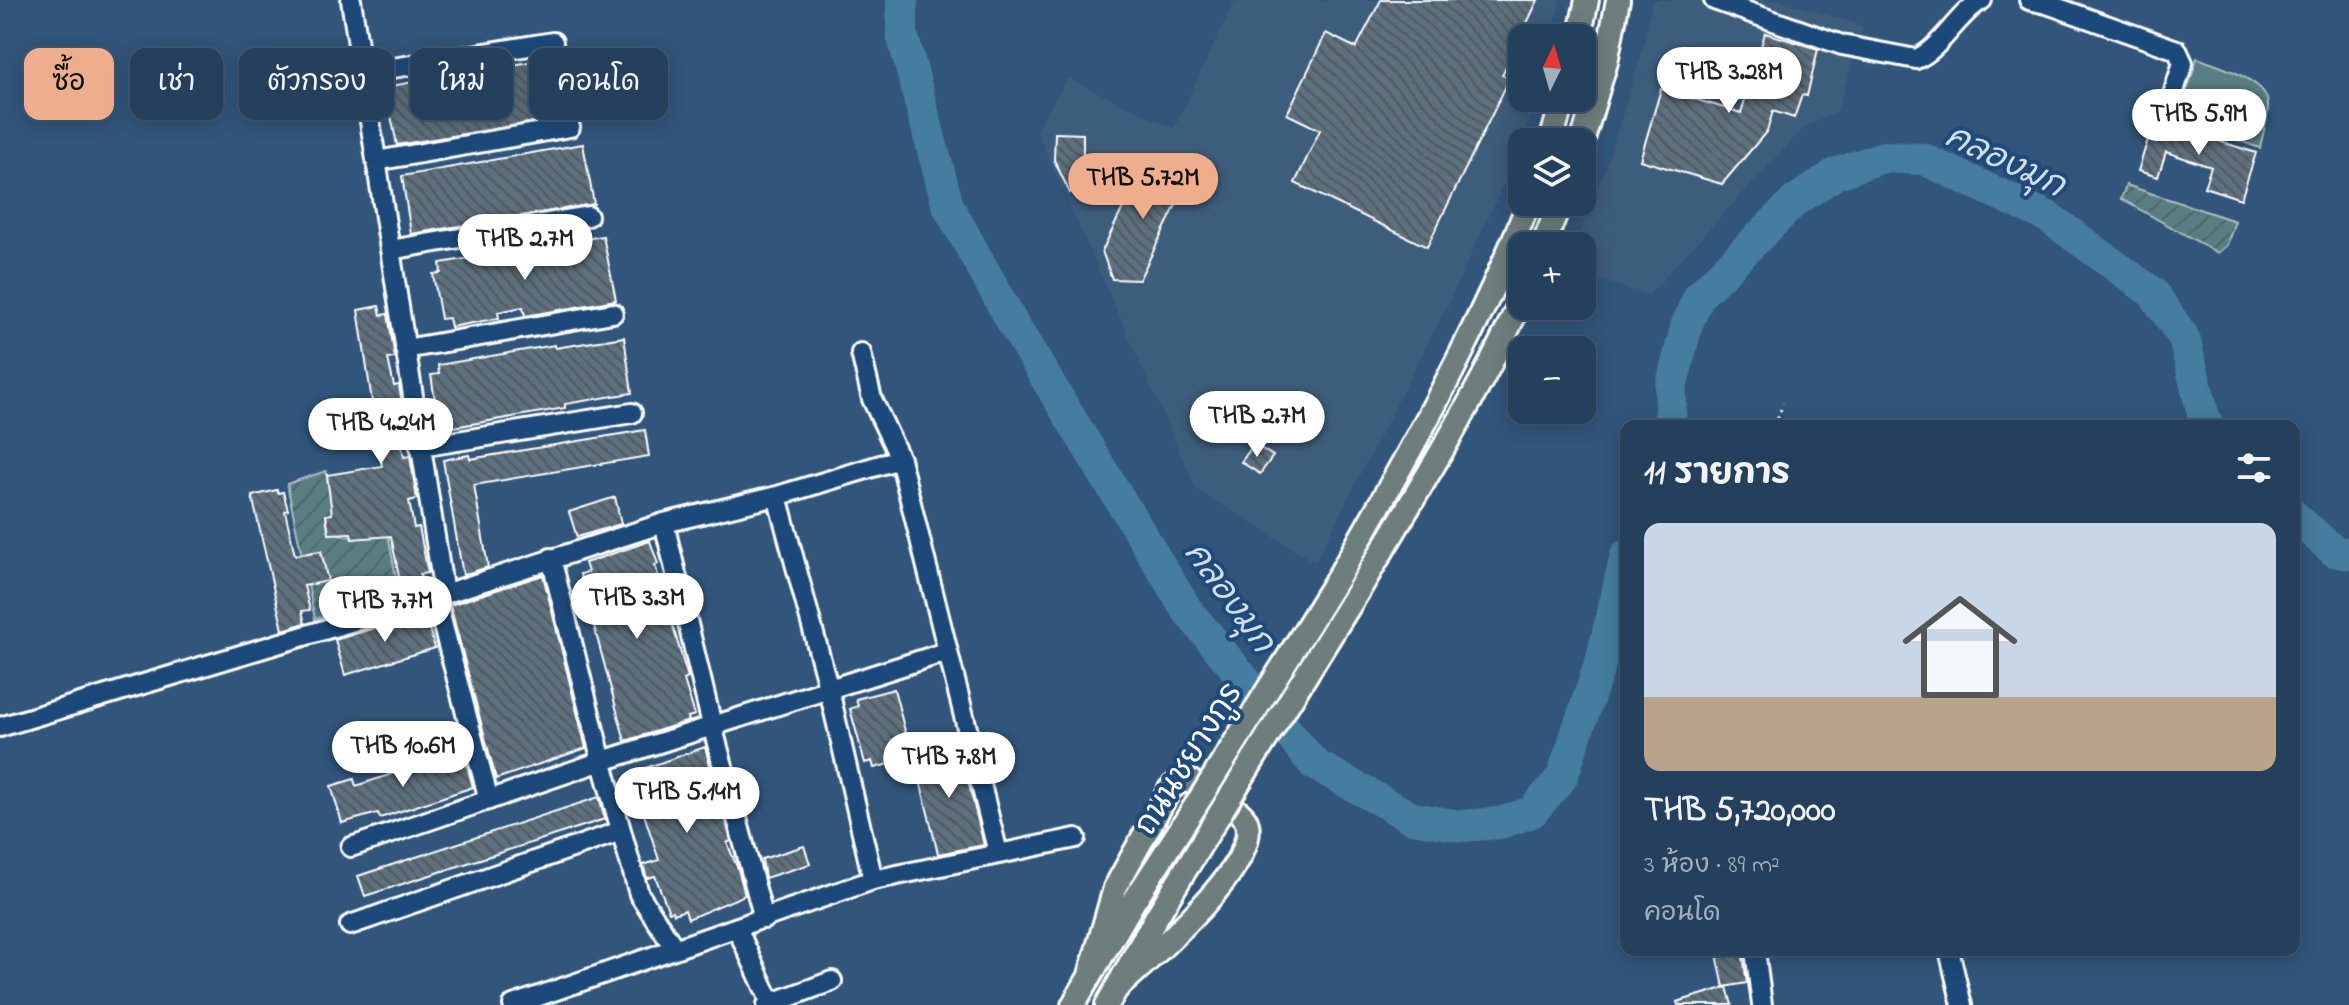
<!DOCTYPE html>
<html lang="th">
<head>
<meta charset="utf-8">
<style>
	:root { --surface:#25405c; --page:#2d4762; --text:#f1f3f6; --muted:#a3afbb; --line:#425972; --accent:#eead8d }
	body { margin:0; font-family:"Indie Flower","Playpen Sans Thai",sans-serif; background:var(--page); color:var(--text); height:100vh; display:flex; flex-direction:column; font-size:30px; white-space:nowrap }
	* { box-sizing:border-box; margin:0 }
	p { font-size:26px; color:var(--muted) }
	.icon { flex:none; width:44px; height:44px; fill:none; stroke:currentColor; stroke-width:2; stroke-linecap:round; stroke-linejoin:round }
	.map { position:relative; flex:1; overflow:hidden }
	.drawer { position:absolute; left:1620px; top:420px; width:680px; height:536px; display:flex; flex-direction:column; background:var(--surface); border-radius:16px; box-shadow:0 4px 20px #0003,0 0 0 2px var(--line) }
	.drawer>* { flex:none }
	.top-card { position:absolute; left:24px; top:48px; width:760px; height:72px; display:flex; gap:16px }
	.needle { width:52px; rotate:5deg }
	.fabs { position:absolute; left:1508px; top:24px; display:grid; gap:16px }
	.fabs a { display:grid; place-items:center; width:88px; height:88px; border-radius:16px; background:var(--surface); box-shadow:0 4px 20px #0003,0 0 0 2px var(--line); font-size:40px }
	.price { position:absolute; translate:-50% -68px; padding:0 18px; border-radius:28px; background:#fff; color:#222; font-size:26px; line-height:52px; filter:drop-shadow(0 2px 4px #0008) }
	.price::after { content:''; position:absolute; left:50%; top:48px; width:24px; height:18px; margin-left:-12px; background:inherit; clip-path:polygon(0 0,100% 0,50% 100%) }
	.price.active { background:var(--accent); color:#111 }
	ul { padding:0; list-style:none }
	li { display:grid; align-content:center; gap:16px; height:424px; padding:0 24px }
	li+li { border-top:2px solid var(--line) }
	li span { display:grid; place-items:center; height:248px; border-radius:16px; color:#555 }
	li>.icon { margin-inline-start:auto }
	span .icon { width:144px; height:144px; fill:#fffc; stroke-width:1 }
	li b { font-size:34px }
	h2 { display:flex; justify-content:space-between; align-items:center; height:96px; padding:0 24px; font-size:34px }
	.pill { padding:0 28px; border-radius:16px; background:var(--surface); box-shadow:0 4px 20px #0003,0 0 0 2px var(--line); font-size:28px; line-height:72px }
	.pill.active { background:var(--accent); color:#111 }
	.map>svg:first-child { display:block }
</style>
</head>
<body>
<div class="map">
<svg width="2349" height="1005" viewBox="0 0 2349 1005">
	<defs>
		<pattern id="garden-furrows" width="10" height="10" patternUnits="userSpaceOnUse" patternTransform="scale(2)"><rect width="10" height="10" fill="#587e83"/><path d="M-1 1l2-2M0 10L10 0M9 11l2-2" fill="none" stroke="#526568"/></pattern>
		<pattern id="building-back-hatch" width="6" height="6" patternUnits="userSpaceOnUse" patternTransform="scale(2)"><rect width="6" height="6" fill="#5c6f7e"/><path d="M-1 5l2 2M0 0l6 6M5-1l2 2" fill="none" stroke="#52585e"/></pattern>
	</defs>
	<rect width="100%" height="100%" fill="#31557b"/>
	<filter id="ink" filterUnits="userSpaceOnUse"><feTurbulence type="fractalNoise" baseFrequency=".0125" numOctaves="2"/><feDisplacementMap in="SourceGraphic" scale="16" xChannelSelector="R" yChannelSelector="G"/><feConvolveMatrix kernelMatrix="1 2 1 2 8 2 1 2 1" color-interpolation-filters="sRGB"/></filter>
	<g filter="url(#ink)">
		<!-- built -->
		<path fill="#3e5d7c" d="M1235,0H1560L1552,38H1522V98H1536L1509,172L1451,298L1315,563L1196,489L1036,129L1068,78L1174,128Z
			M1652,0H1779L1864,26L1837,112L1805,127L1648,295L1582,275V246H1575L1604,173L1643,48Z"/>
		<!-- grass -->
		<path fill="#587e83" stroke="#acbec1" stroke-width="2" d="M2197,58C2216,65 2268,80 2268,104C2269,118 2262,135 2260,148L2204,129L2207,113L2183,104Z"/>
		<!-- garden -->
		<path fill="url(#garden-furrows)" stroke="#acbec1" stroke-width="2" d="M2126,185L2235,221L2227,245L2218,253L2121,199Z
			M326,471L333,514L326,516L328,528C348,542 365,537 388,534L399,594L315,619L287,484Z"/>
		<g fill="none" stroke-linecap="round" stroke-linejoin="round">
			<!-- river -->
			<path stroke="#457da0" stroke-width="32" d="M902,0V34L948,206L1015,327L1187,610L1314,764L1412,818L1461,826L1500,823L1532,812L1562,777L1602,658L1626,555
				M1670,426L1671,388L1687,324L1699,296L1795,201L1835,174L1883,157L1923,159L2048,217L2153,293L2184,338L2205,421L2209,426
				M2294,516L2334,551L2349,554"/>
		</g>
		<!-- building -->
		<path fill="url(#building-back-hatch)" stroke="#fff" stroke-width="2" d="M1381,0H1538L1502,75L1510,78L1427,247L1295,183L1320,130L1287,114L1326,33L1356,48Z
			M1765,33L1818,49L1807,96L1802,95L1794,118L1773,111L1767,131L1722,184L1640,160L1661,89L1741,113Z
			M565,56L577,115L397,145L385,87Z
			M2154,120L2256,153L2241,199L2204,187L2211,167L2166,152L2158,177L2138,171Z
			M1055,133L1083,134V159L1093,184L1070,193L1054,160Z
			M583,144L594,204L411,234L402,176Z
			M1147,158L1189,179L1139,280L1112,279L1102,251Z
			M603,236L616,300L525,316L523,307L498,312L499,318L451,327L449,318L441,319L433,274L441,273L440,263Z
			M379,306L381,315L388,314L395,358L388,359L394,386L399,385L406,428L398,430L404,457L410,456L417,499L409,501L414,528L419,527L428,573L420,574L422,583L401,587L391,536L352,539L351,533L329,534L326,515L332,514L327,475L382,466L358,310Z
			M624,337L632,393L565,404V408L448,428L446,419L438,420L431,375L439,374L438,365L555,345V348Z
			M645,430L649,456L474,485L488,567L463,575L443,460L469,455L470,459Z
			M1254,444L1273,456L1260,474L1241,462Z
			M277,490L278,493L283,492L288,510L285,511L295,555L321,551L328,581L304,586L310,610L302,611L305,623L283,630L252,496Z
			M615,497L621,524L577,537L569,512Z
			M650,541L658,564L655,565L688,678L684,680L695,715L688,717L689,721L625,741L580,574L588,572L585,563Z
			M543,575L586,748L496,779L450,605Z
			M424,613L435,648L345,675L335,640Z
			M894,689L912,758L874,768L872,761L865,763L850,709L858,706L856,699Z
			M959,745L984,845L938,854L914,756Z
			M705,747L714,780L708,782L720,820L725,818L731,841L727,843L738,869L745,895L688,919L685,910L674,914L673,911L669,912L655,876L647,878L643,865L659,860L641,805L628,809L623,792L637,787L635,781L642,779L640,770Z
			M463,750L473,787L380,818L378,813L342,823L331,786L354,779L356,786Z
			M599,797L605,819L365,896L358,876Z
			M804,846L810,864L765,878L762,859Z
			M1716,950H1742L1747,983L1724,987Z
			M1727,987L1732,1005H1678L1677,1002Z"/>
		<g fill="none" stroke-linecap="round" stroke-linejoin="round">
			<defs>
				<path id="minor" d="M351,0L444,594
					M1714,0L1842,45L1916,59C1941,49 1957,14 1982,0
					M2029,0L2047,4L2177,50L2183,63L2167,113
					M362,73L553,42
					M376,161L570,127
					M390,250L588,216
					M405,349L613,313
					M861,353L872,399L900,459L998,853
					M420,447L632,413
					M777,496L829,690L873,880
					M664,523L712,725L764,919
					M551,558L604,770L639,894L675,949
					M435,596L489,800
					M0,727L444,594L664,523L777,496L900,459
					M351,847L602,761L946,652
					M350,925L621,831
					M737,928L772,1005
					M1755,950L1762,1005
					M1949,950L1962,1005
					M513,1005L873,880L1076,838
					M767,1005L832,981"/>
				<path id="major" d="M1579,38L1587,0
					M1551,142L1563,98
					M1582,142L1606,62L1618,0
					M1543,246L1560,202
					M1339,576C1409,454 1478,333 1529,202
					M1360,588C1416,493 1477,399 1522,298
					M1090,975L1115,888L1170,789L1180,781H1190C1203,790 1238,807 1245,819C1268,859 1144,963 1117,988
					M1073,1005L1134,901L1196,805
					M1107,1005L1157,916L1217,818"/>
			</defs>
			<!-- minor casing -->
			<use href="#minor" stroke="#fff" stroke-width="24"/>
			<!-- major casing -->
			<use href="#major" stroke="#fff" stroke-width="28"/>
			<!-- path -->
			<path stroke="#fff" stroke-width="3" stroke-dasharray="2 6" stroke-linecap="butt" d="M1775,426L1783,403"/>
			<!-- minor -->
			<use href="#minor" stroke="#1f4a7a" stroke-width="18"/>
			<!-- major -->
			<use href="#major" stroke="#6d7e7c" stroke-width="22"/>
			<defs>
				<path id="major-bridge" d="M1196,805L1339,576
					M1217,818L1360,588"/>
			</defs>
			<!-- major-bridge casing -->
			<use href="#major-bridge" stroke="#fff" stroke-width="28" stroke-linecap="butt"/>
			<!-- major-bridge -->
			<use href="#major-bridge" stroke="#6d7e7c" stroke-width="22"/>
		</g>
	</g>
	<g text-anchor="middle" stroke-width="8" stroke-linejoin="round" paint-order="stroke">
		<!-- street labels -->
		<g font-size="32" fill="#fff" stroke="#1f4a7a">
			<text transform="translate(1187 758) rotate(-58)" y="11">ถนนชยางกูร</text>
		</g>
		<!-- water labels -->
		<g font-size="34" font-style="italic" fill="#d0dee7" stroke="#1f4a7a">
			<text transform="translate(2006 159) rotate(25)" y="12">คลองมุก</text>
			<text transform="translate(1231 596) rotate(54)" y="12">คลองมุก</text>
		</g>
	</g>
</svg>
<div class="fabs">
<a><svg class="needle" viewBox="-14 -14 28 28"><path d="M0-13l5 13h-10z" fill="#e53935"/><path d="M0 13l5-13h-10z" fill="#a3afbb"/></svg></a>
<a><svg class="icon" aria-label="layers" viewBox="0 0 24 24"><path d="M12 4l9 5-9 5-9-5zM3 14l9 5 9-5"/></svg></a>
<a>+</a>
<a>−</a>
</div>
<b class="price" style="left:1729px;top:115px">THB 3.28M</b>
<b class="price" style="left:2199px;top:157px">THB 5.9M</b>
<b class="price active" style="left:1143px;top:221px">THB 5.72M</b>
<b class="price" style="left:525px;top:282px">THB 2.7M</b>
<b class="price" style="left:1257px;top:459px">THB 2.7M</b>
<b class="price" style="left:381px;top:466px">THB 4.24M</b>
<b class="price" style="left:637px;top:641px">THB 3.3M</b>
<b class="price" style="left:385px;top:644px">THB 7.7M</b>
<b class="price" style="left:403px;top:789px">THB 10.6M</b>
<b class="price" style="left:949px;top:800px">THB 7.8M</b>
<b class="price" style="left:687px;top:835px">THB 5.14M</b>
<div class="top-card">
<a class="pill active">ซื้อ</a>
<a class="pill">เช่า</a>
<a class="pill">ตัวกรอง</a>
<a class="pill">ใหม่</a>
<a class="pill">คอนโด</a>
</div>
<section class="drawer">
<h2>11 รายการ<svg class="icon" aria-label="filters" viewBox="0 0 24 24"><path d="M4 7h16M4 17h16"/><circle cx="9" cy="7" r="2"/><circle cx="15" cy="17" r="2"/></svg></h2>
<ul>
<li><span style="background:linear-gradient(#c9d6e8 70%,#b9a48a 0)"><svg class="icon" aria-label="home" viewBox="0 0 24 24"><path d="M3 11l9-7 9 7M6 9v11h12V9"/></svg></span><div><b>THB 5,720,000</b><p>3 ห้อง · 89 m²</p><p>คอนโด</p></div></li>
</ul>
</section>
</div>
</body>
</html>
